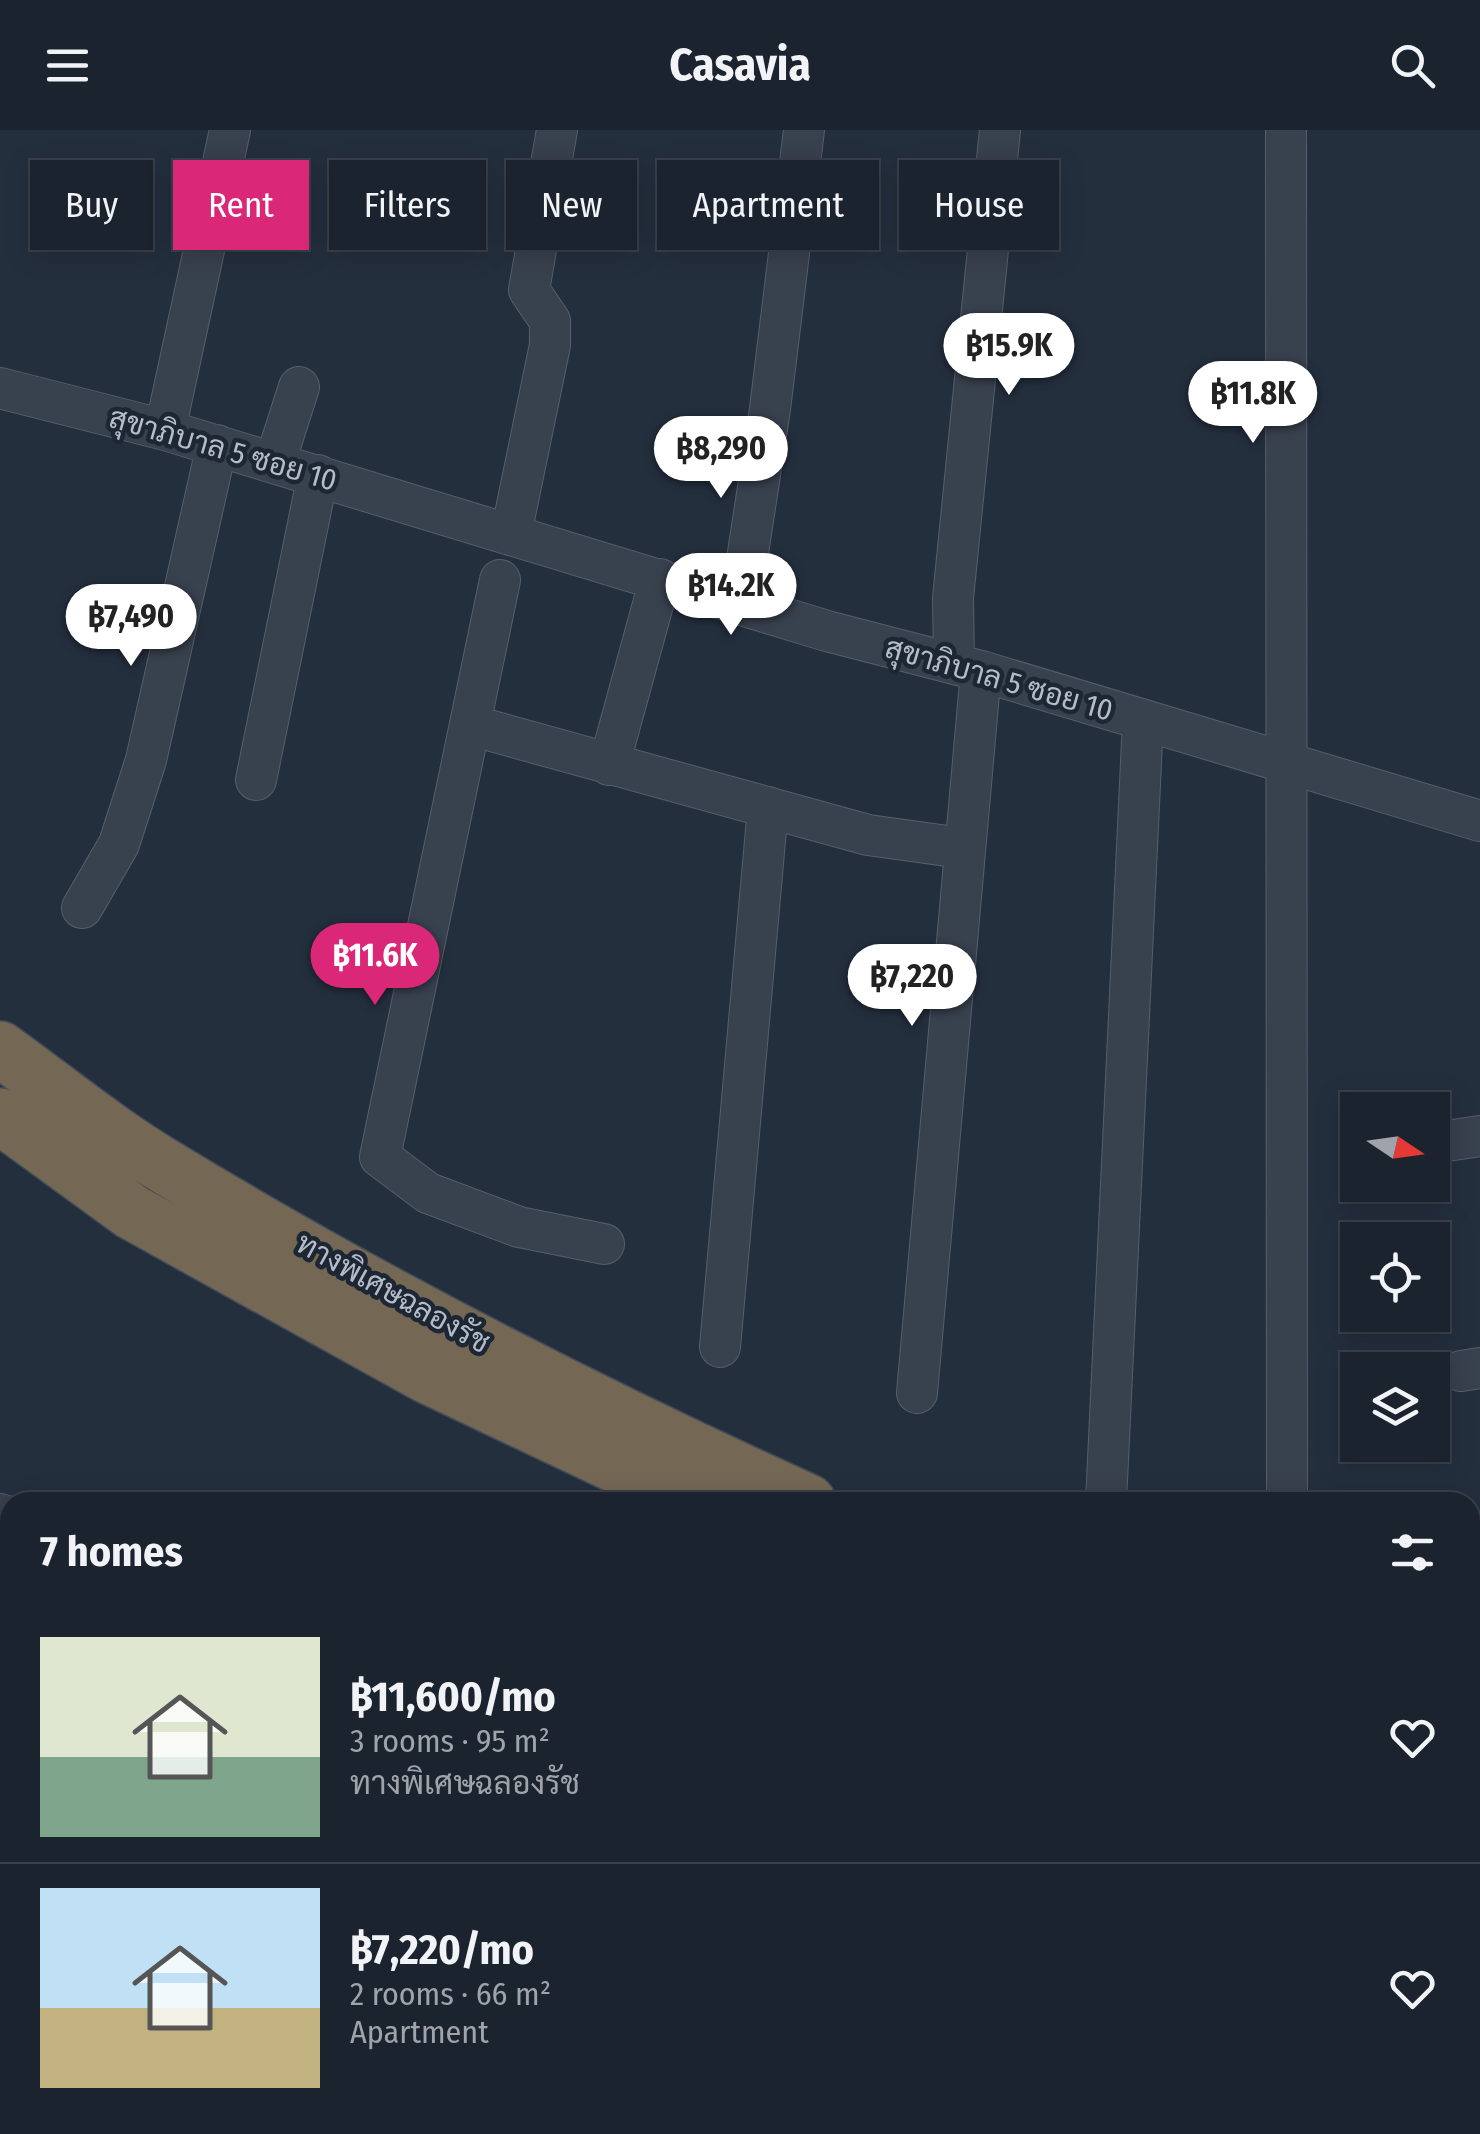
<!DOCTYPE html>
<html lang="en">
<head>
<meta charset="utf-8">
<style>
	:root { --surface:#1b232e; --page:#282f3a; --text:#f1f3f6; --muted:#a0a4aa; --line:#39404a; --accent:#db2777 }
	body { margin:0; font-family:"Fira Sans Condensed",Sarabun,sans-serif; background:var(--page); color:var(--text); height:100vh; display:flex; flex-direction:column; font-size:38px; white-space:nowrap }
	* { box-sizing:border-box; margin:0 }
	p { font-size:32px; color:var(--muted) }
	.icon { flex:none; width:55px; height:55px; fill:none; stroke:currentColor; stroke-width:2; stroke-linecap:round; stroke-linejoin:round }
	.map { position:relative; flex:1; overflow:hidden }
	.sheet { position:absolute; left:0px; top:1362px; width:1480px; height:642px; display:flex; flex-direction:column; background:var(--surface); border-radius:30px 30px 0 0; box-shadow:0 5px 25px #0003,0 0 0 2px var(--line) }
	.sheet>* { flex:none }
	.top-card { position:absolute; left:30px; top:30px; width:1420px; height:90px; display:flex; gap:20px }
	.needle { width:65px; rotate:103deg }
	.tools { position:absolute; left:1340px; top:962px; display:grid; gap:20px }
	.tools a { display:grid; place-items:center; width:110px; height:110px; border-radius:0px; background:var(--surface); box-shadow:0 5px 25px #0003,0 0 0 2px var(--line); font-size:50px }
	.price { position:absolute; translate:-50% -85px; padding:0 22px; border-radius:35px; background:#fff; color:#222; font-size:32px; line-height:65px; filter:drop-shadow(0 2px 5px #0008) }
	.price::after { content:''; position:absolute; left:50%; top:60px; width:30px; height:22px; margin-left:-15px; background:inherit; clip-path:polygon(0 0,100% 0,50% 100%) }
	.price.selected { background:var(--accent); color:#fff }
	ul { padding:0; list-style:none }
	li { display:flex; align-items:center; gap:30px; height:250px; padding:0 40px }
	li+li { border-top:2px solid var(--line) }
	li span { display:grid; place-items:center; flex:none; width:280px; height:200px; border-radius:0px; color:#555 }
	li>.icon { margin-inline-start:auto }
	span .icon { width:120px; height:120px; fill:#fffc; stroke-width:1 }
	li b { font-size:42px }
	h2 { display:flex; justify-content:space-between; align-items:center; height:120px; padding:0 40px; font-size:42px }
	.chip { padding:0 35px; border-radius:0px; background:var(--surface); box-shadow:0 5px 25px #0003,0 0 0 2px var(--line); font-size:35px; line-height:90px }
	.chip.selected { background:var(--accent); color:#fff }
	header { display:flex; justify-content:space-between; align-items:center; height:130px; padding:0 40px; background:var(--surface); font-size:45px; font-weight:700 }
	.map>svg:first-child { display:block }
</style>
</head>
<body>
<header><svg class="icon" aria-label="menu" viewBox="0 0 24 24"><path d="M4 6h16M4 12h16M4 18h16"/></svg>Casavia<svg class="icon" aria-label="search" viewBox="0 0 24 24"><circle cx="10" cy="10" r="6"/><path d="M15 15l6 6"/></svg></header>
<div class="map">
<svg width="1480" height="2004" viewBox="0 0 1480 2004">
	<defs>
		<pattern id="building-hatch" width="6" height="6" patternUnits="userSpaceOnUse" patternTransform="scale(2.5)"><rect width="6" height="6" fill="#455162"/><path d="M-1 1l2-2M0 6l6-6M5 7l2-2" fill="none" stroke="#5d6877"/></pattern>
	</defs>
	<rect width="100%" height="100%" fill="#242f3e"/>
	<!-- building -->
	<path fill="url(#building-hatch)" d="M1478,1963L1480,2004H1469Z"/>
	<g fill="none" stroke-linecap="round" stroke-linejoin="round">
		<defs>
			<path id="minor" d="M1286,0L1287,1372
				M0,258L165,300L827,501L981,541L1480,691
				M165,300L230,0
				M275,332L299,257
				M511,404L550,215V191L529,160L557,0
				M500,450L380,1027L428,1063L519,1097L604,1114
				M740,475L770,279L804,0
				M954,534L953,468L1000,0
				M470,595L868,705L962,718
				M609,635L660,449
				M256,650L318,345
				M82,778L119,714L146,630L217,315
				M1447,1011L1480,1006
				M720,1217L768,677
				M1461,1241L1480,1238
				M917,1263L981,541
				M1106,1372L1143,590
				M0,1384L10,1387
				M1470,1474L1480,1473
				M0,1650L10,1653
				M0,1957L10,1960
				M134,1995L165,2004
				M1156,1995L1189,2004
				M61,2004L64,1995"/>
			<path id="highway" d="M0,919C53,957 105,1000 161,1034C368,1160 587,1272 808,1372
				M0,986L132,1082L426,1245L694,1372
				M1470,1634L1480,1637
				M1470,1691L1480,1695"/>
		</defs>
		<!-- minor casing -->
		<use href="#minor" stroke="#565f6c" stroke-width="42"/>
		<!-- highway casing -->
		<use href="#highway" stroke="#434c59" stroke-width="58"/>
		<!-- minor -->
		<use href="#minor" stroke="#38414e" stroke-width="40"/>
		<!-- highway -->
		<use href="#highway" stroke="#746855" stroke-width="55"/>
	</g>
	<g text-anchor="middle" stroke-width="9" stroke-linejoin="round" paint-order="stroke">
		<!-- street labels -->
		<g font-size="30" fill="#b4bcc9" stroke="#1d2633">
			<text transform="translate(223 319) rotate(16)" y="10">สุขาภิบาล 5 ซอย 10</text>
			<text transform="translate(999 549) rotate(16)" y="10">สุขาภิบาล 5 ซอย 10</text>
			<text transform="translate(393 1163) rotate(29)" y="10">ทางพิเศษฉลองรัช</text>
		</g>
	</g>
</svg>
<div class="tools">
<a><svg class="needle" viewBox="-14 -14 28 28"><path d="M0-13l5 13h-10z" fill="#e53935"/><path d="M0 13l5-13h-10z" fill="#a0a4aa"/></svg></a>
<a><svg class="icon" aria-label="locate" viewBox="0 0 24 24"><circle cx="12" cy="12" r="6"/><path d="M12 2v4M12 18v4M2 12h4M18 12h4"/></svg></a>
<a><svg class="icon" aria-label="layers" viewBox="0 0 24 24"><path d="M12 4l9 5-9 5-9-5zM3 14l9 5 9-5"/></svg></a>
</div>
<b class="price" style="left:1009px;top:268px">฿15.9K</b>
<b class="price" style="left:1253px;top:316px">฿11.8K</b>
<b class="price" style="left:721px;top:371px">฿8,290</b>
<b class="price" style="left:731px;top:508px">฿14.2K</b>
<b class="price" style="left:131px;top:539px">฿7,490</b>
<b class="price selected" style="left:375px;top:878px">฿11.6K</b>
<b class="price" style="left:912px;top:899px">฿7,220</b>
<div class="top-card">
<a class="chip">Buy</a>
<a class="chip selected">Rent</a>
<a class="chip">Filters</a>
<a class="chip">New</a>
<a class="chip">Apartment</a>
<a class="chip">House</a>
</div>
<section class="sheet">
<h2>7 homes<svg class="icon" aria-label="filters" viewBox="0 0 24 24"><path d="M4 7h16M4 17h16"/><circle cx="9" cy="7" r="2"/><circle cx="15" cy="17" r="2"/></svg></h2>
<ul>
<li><span style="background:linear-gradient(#dfe7d0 60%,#7fa58c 0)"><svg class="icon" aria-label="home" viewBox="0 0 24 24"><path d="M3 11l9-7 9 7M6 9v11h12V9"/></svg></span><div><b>฿11,600/mo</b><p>3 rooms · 95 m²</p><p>ทางพิเศษฉลองรัช</p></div><svg class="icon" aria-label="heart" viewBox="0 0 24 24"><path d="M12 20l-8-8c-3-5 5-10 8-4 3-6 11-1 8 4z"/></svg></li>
<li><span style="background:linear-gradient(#bfe0f5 60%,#c2b280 0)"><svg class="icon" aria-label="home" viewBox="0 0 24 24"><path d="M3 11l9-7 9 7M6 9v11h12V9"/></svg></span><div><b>฿7,220/mo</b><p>2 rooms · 66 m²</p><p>Apartment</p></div><svg class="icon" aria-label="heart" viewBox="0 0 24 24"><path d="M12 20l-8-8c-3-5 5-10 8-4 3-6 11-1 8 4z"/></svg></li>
</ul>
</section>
</div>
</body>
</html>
